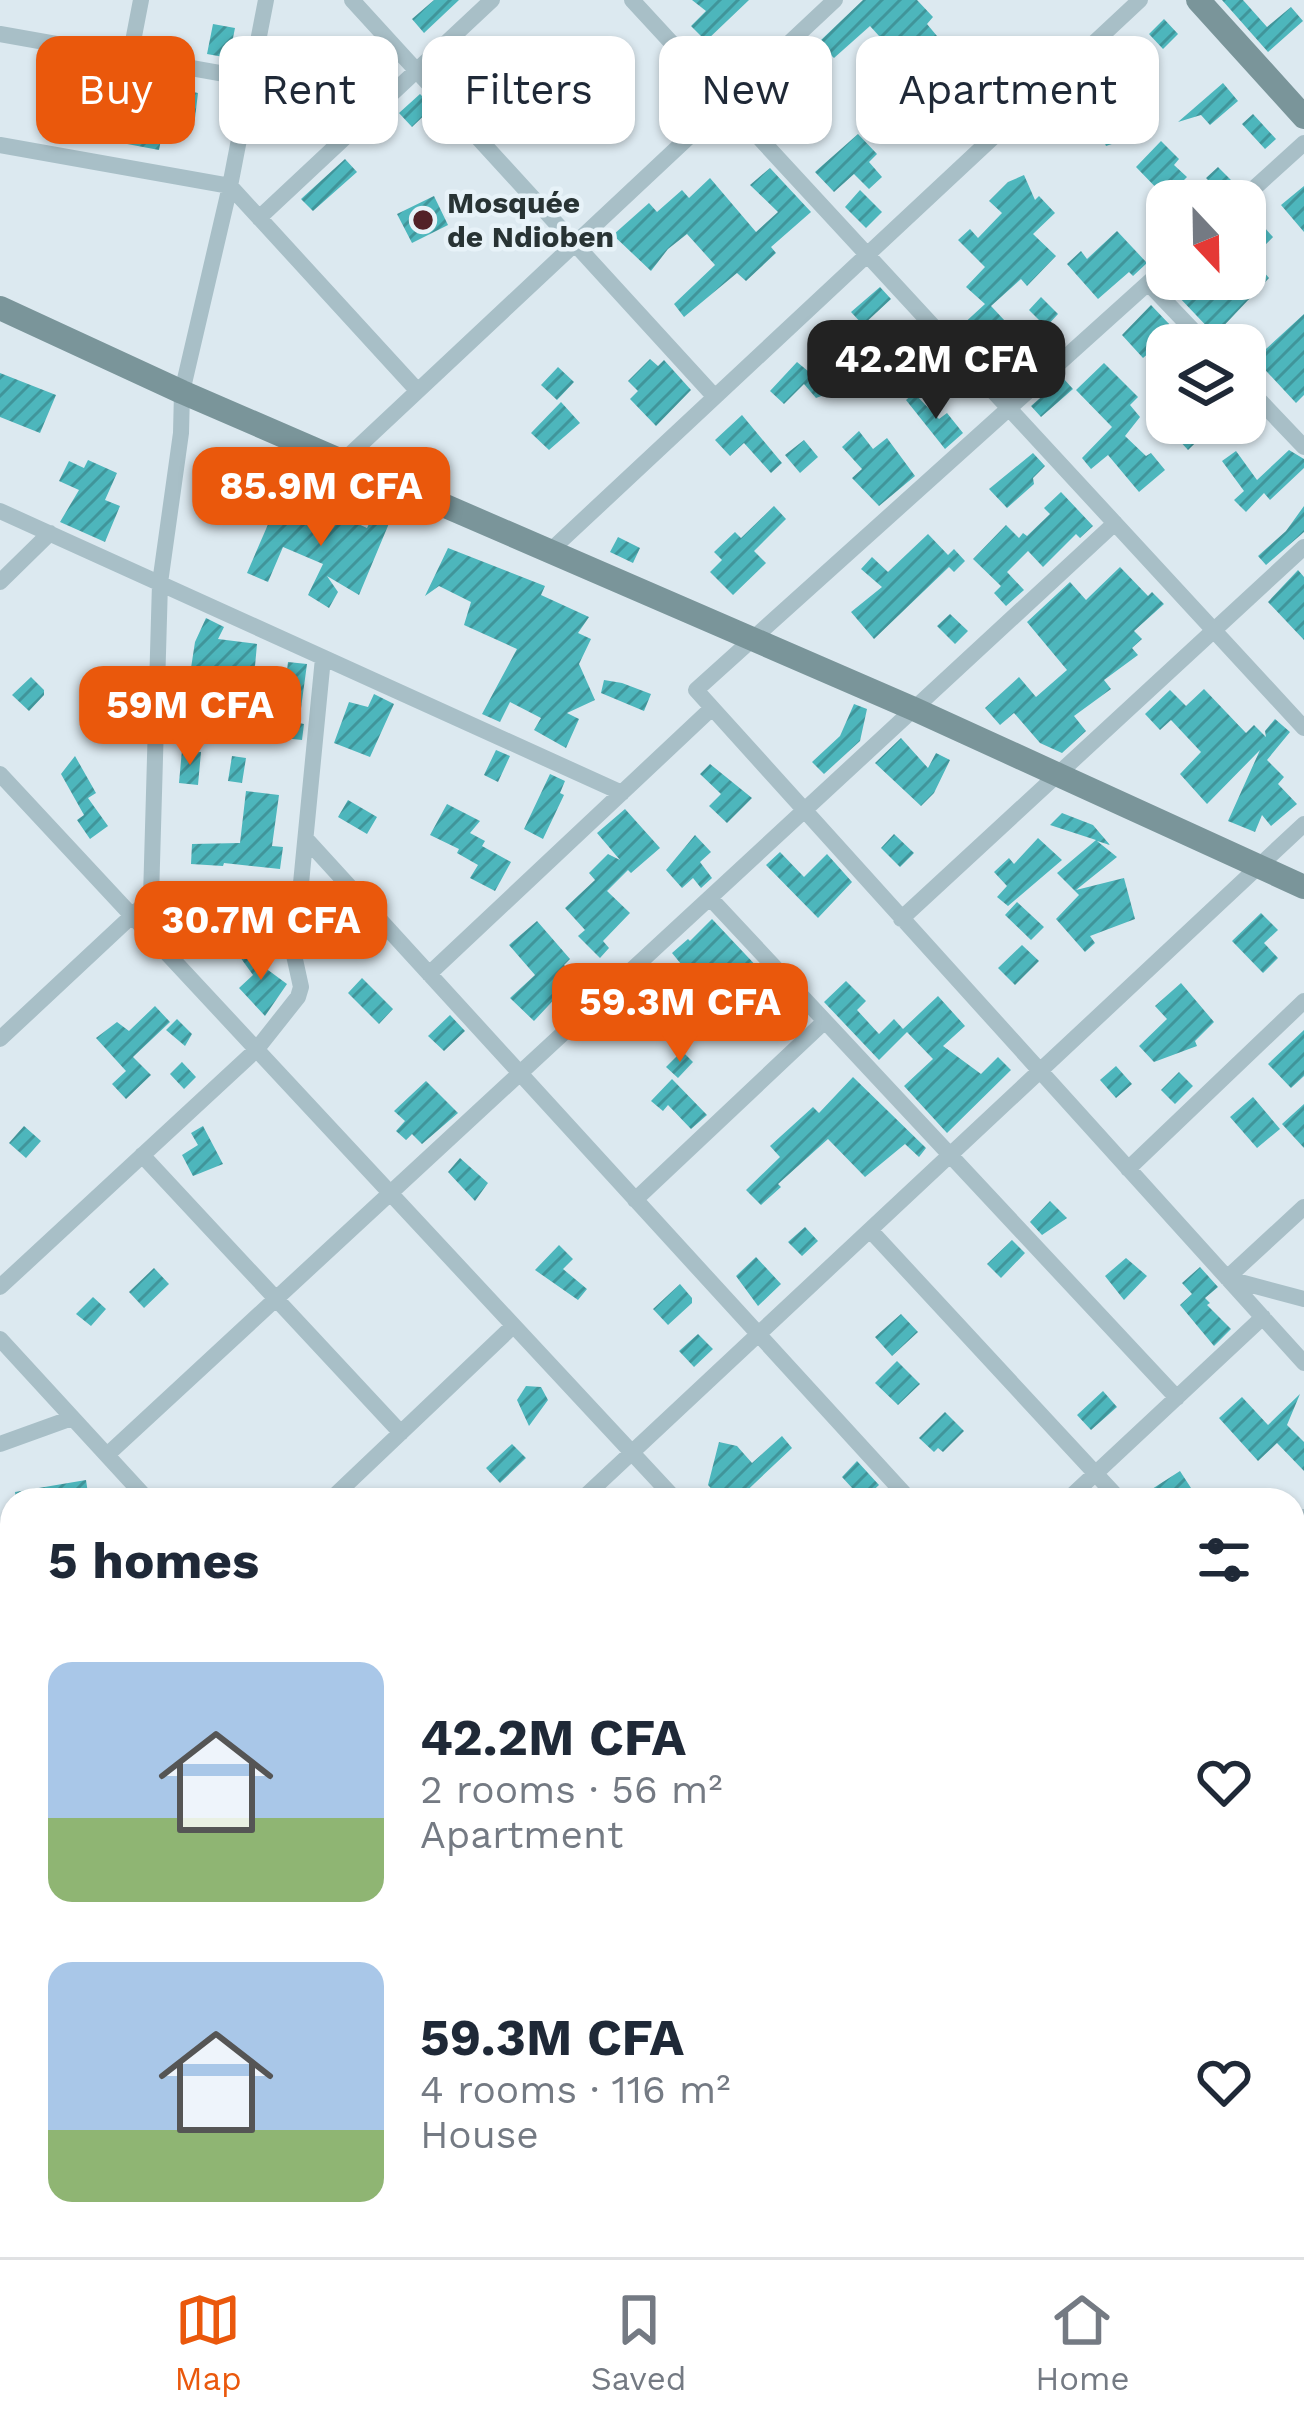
<!DOCTYPE html>
<html lang="en">
<head>
<meta charset="utf-8">
<style>
	:root { --surface:#fff; --page:#f2f2f3; --text:#1f2937; --muted:#747a83; --line:#e0e1e3; --accent:#ea580c }
	body { margin:0; font-family:"Work Sans",sans-serif; background:var(--page); color:var(--text); height:100vh; display:flex; flex-direction:column; font-size:45px; white-space:nowrap }
	* { box-sizing:border-box; margin:0 }
	p { font-size:39px; color:var(--muted) }
	.icon { flex:none; width:66px; height:66px; fill:none; stroke:currentColor; stroke-width:2; stroke-linecap:round; stroke-linejoin:round }
	.map { position:relative; flex:1; overflow:hidden }
	.panel { position:absolute; left:0px; top:1488px; width:1305px; height:771px; display:flex; flex-direction:column; background:var(--surface); border-radius:36px 36px 0 0; box-shadow:0 3px 9px #0004 }
	.panel>* { flex:none }
	.banner { position:absolute; left:36px; top:36px; width:1233px; height:108px; display:flex; gap:24px }
	.needle { width:78px; rotate:158deg }
	.buttons { position:absolute; left:1146px; top:180px; display:grid; gap:24px }
	.buttons a { display:grid; place-items:center; width:120px; height:120px; border-radius:24px; background:var(--surface); box-shadow:0 3px 9px #0004; font-size:60px }
	.price { position:absolute; translate:-50% -102px; padding:0 27px; border-radius:24px; background:var(--accent); color:#fff; font-size:39px; line-height:78px; filter:drop-shadow(0 3px 6px #0008) }
	.price::after { content:''; position:absolute; left:50%; top:72px; width:36px; height:27px; margin-left:-18px; background:inherit; clip-path:polygon(0 0,100% 0,50% 100%) }
	.price.active { background:#222; color:#fff }
	ul { padding:0; list-style:none }
	li { display:flex; align-items:center; gap:36px; height:300px; padding:0 48px }
	li span { display:grid; place-items:center; flex:none; width:336px; height:240px; border-radius:24px; color:#555 }
	li>.icon { margin-inline-start:auto }
	span .icon { width:144px; height:144px; fill:#fffc; stroke-width:1 }
	li b { font-size:51px }
	h2 { display:flex; justify-content:space-between; align-items:center; height:144px; padding:0 48px; font-size:51px }
	.chip { padding:0 42px; border-radius:24px; background:var(--surface); box-shadow:0 3px 9px #0004; font-size:42px; line-height:108px }
	.chip.active { background:var(--accent); color:#fff }
	.tab-bar { display:flex; justify-content:space-around; align-items:center; height:168px; border-top:3px solid var(--line); background:var(--surface); font-size:33px; color:var(--muted) }
	.tab-bar a { display:grid; justify-items:center; gap:6px }
	.tab-bar .active { color:var(--accent) }
	.map>svg:first-child { display:block }
</style>
</head>
<body>
<div class="map">
<svg width="1304" height="2257" viewBox="0 0 1304 2257">
	<defs>
		<pattern id="cemetery-stones" width="16" height="16" patternUnits="userSpaceOnUse" patternTransform="scale(3)"><rect width="16" height="16" fill="#a19dbd"/><path d="M2 7V4a2 2 0 0 1 4 0v3zM10 15v-3a2 2 0 0 1 4 0v3z" fill="#83819a"/></pattern>
		<pattern id="building-hatch" width="6" height="6" patternUnits="userSpaceOnUse" patternTransform="scale(3)"><rect width="6" height="6" fill="#4db6bc"/><path d="M-1 1l2-2M0 6l6-6M5 7l2-2" fill="none" stroke="#40959a"/></pattern>
	</defs>
	<rect width="100%" height="100%" fill="#dce9f0"/>
	<!-- cemetery -->
	<path fill="url(#cemetery-stones)" d="M1293,1702L1304,1714V2040L1293,2050Z"/>
	<!-- building -->
	<path fill="url(#building-hatch)" d="M434,0H459L424,33L412,19Z
		M692,0H749L706,41L691,26L706,11Z
		M863,0H917L933,17L927,24L942,42L907,65L893,43L889,47L870,26L834,58L828,52L804,78L830,100L816,116L777,82Z
		M1222,0H1243L1267,27L1291,7L1303,21L1268,52Z
		M1164,19L1178,34L1163,49L1149,34Z
		M213,24L235,28L229,58L207,54Z
		M979,43L1002,68L991,79L967,53Z
		M338,60L305,96L270,125L280,91Z
		M40,65L84,73L81,89L100,94L93,121L131,127L138,80L198,93L195,118L166,114L159,150L106,140V136L76,119L73,132L39,127Z
		M1223,83L1238,101L1210,125L1201,115L1178,122Z
		M604,84L613,96L586,117L577,106Z
		M420,94L433,107L412,127L399,113Z
		M1253,114L1276,139L1265,149L1242,124Z
		M1144,115L1153,130L1106,146L1104,141Z
		M858,134L877,154L869,162L882,177L869,189L854,174L834,192L815,172Z
		M1161,141L1179,159L1174,165L1187,177L1166,198L1136,167Z
		M345,159L357,172L313,211L301,199Z
		M1218,167L1232,181L1220,192L1206,178Z
		M770,168L811,212L771,247L776,253L746,281L737,273L684,317L674,304L715,265L687,234L668,249L651,271L613,235L649,203L657,212L682,190L689,198L710,178L756,232L778,212L750,185Z
		M1024,175L1035,200L1039,196L1055,213L1033,234L1056,256L1027,286L1021,279L991,306L1006,322L979,347L960,327L985,304L966,287L985,267L958,240L970,229L978,238L1002,213L989,201L1008,182Z
		M1304,186V232L1281,205Z
		M860,190L882,212L866,228L845,207Z
		M434,196L448,225L412,243L397,214Z
		M1256,218L1273,237L1262,248L1245,229Z
		M1117,231L1147,263L1133,276L1129,272L1098,299L1067,264L1081,251L1087,259Z
		M1245,250L1269,278L1215,335L1177,295L1194,279H1245Z
		M880,287L891,299L863,325L851,312Z
		M1041,297L1058,314L1046,327L1029,310Z
		M1151,305L1189,345L1162,342L1143,358L1122,335Z
		M1304,314V395L1296,403L1255,359Z
		M650,359L658,366L664,360L691,390L656,426L630,399L638,391L628,381Z
		M797,362L820,381L827,394L816,398L804,384L784,404L770,391Z
		M1104,363L1138,397L1130,405L1140,417L1125,436L1146,456L1151,453L1165,470L1139,492L1108,455L1091,469L1082,458L1112,427L1076,390Z
		M558,367L574,382L557,400L541,385Z
		M0,373L56,395L40,433L0,417Z
		M1063,378L1073,389L1041,417L1031,406Z
		M914,393L939,419L947,413L963,433L945,449L906,400Z
		M561,402L580,423L549,450L531,433Z
		M742,415L782,463L771,473L744,443L730,456L715,440Z
		M1194,423H1216L1188,450L1177,438Z
		M859,431L873,449L887,438L915,476L879,506L852,478L862,469L842,447Z
		M804,440L818,457L800,473L785,455Z
		M1289,450L1304,459V468L1270,500L1264,493L1246,512L1234,500L1244,491L1222,461L1236,451L1257,480Z
		M1033,453L1045,466L1033,478L1034,484L1007,508L989,489Z
		M88,460L117,473L105,500L120,506L105,542L60,522L79,490L59,481L69,461L84,468Z
		M271,464L289,473L273,505L255,496Z
		M1061,492L1093,526L1080,538L1076,534L1043,567L1028,551L1007,572L1024,590L1006,606L994,593L1001,586L973,559L1006,525L1019,538L1023,533L1027,536L1050,514L1044,508Z
		M279,499L331,526L337,514L367,528L374,514L390,521L359,595L327,576L338,592L329,608L308,595L323,564L283,547L268,582L247,573Z
		M774,506L786,519L754,551L766,563L733,595L710,572L722,560L714,552L735,532L741,538Z
		M1304,506V532L1266,565L1258,556L1286,531Z
		M928,534L948,555L954,549L965,561L954,572L949,567L874,639L851,612L882,587L861,569L872,557L888,572Z
		M618,537L640,548L633,563L610,552Z
		M448,548L545,586L541,595L589,617L578,633L591,639L579,664L595,700L567,713L579,719L566,748L534,730L541,718L510,702L500,722L482,714L517,649L464,625L471,602L439,586L425,596Z
		M1120,567L1148,596L1152,592L1164,604L1134,631L1142,639L1132,648L1138,655L1104,680L1111,689L1074,716L1086,731L1062,753L1040,743L1014,713L1000,725L985,708L1019,677L1036,697L1067,670L1027,622L1070,582L1086,600Z
		M1298,570L1304,577V640L1268,602Z
		M950,614L968,631L955,644L937,626Z
		M206,618L224,627L218,639L257,644L254,677L191,668L195,642Z
		M288,662L307,664L299,723L304,724L302,740L265,736L266,719L251,717L255,684L285,687Z
		M31,677L44,690V695L29,711L12,695Z
		M604,680L622,683L651,694L644,711L601,693Z
		M1204,689L1246,733L1254,725L1266,737L1265,731L1275,719L1290,732L1267,760L1284,777L1278,784L1297,804L1271,826L1262,815L1255,832L1228,821L1260,750L1207,804L1180,774L1201,752L1171,720L1160,730L1145,714L1170,690L1186,706Z
		M374,694L394,704L370,757L334,743L349,702L368,707Z
		M854,704L867,709L860,741L824,774L812,762L840,736Z
		M901,738L928,768L936,753L950,760L934,793L921,806L875,763Z
		M182,750L201,752L198,785L179,783Z
		M496,750L510,756L498,782L484,775Z
		M75,756L96,793L88,798L108,826L90,839L77,820L84,815L61,774Z
		M232,756L246,758L242,783L228,781Z
		M710,764L752,798L727,823L709,806L721,794L700,774Z
		M550,774L565,781L560,793L564,795L543,839L524,829Z
		M246,791L279,795L272,846L283,847L280,869L224,863L223,866L191,864L192,844L240,843Z
		M348,800L377,817L367,834L338,817Z
		M447,804L480,821L470,833L485,841L482,846L511,862L495,891L470,878L478,865L457,853L459,849L430,835Z
		M625,809L660,848L631,873L628,870L607,891L630,913L603,941L609,948L600,958L578,936L585,930L565,908L595,880L589,873L608,854L620,860L597,833Z
		M1062,813L1093,825L1110,845L1097,841L1117,857L1076,890L1124,878L1135,919L1090,936L1095,943L1085,952L1056,919L1079,895L1057,873L1096,840L1050,825Z
		M894,834L914,853L900,867L881,848Z
		M695,835L711,852L700,862L712,878L701,888L693,878L682,888L666,870Z
		M1038,838L1062,860L1008,906L997,897L1007,886L994,872L1009,858L1014,864Z
		M780,852L804,877L827,854L852,882L818,918L766,865Z
		M1017,902L1044,927L1031,940L1005,915Z
		M1261,913L1278,930L1264,943L1278,958L1263,973L1232,941Z
		M712,919L761,971L715,1018L708,1010L678,1040L661,1023L699,986L672,953L688,939L690,941Z
		M537,921L570,959L564,965L576,976L534,1021L510,998L535,975L509,945Z
		M1022,945L1039,961L1015,985L998,968Z
		M253,948L268,970L287,984L265,1016L239,988L253,975L240,957Z
		M362,978L393,1009L379,1024L348,993Z
		M846,981L866,1001L857,1010L879,1034L894,1019L903,1029L938,996L965,1026L943,1046L981,1074L998,1057L1011,1070L947,1133L904,1086L933,1059L907,1032L879,1060L824,1002Z
		M1181,983L1214,1022L1195,1041L1197,1046L1154,1062L1139,1046L1167,1019L1155,1006Z
		M155,1006L170,1022L133,1057L151,1075L126,1099L112,1084L126,1071L96,1038L117,1022L129,1031Z
		M450,1015L465,1031L444,1051L428,1036Z
		M177,1019L192,1034L185,1046L166,1030Z
		M1304,1030V1076L1291,1088L1268,1064Z
		M682,1051L693,1062L678,1078L666,1067Z
		M182,1062L196,1077L184,1089L170,1074Z
		M1116,1066L1132,1084L1116,1098L1100,1080Z
		M1179,1072L1193,1086L1175,1104L1161,1090Z
		M853,1077L926,1148L919,1157L905,1144L865,1177L828,1139L778,1184L781,1187L761,1205L746,1190L780,1157L770,1146L813,1107L819,1113Z
		M672,1079L707,1115L691,1129L668,1105L663,1111L651,1101Z
		M426,1081L458,1113L422,1144L412,1134L406,1140L396,1131L405,1121L394,1111Z
		M1253,1097L1280,1129L1257,1148L1230,1117Z
		M1304,1104V1148L1282,1124Z
		M24,1126L41,1141L26,1158L9,1143Z
		M203,1126L223,1164L193,1176L182,1155L198,1145L191,1133Z
		M460,1158L488,1183L475,1201L448,1172Z
		M1050,1201L1067,1218L1042,1235L1030,1222Z
		M805,1227L818,1241L802,1256L788,1242Z
		M1012,1240L1025,1253L1001,1278L987,1264Z
		M559,1245L573,1259L563,1269L587,1289L578,1300L535,1270Z
		M756,1257L781,1284L758,1306L736,1276Z
		M1126,1258L1147,1276L1124,1300L1105,1276Z
		M1200,1267L1218,1287L1205,1298L1210,1303L1207,1305L1231,1329L1214,1346L1180,1305L1192,1294L1182,1283Z
		M154,1268L169,1284L144,1308L129,1292Z
		M680,1284L692,1298V1303L668,1325L653,1309Z
		M93,1297L106,1309L91,1326L76,1314Z
		M901,1314L918,1332L892,1356L875,1337Z
		M698,1334L713,1349L694,1367L679,1351Z
		M897,1361L920,1384L898,1405L875,1383Z
		M526,1386L541,1387L548,1400L529,1426L517,1400Z
		M1103,1391L1117,1407L1091,1430L1077,1415Z
		M1300,1394L1287,1425L1304,1442V1471L1277,1443L1258,1461L1219,1418L1242,1397L1268,1425Z
		M945,1412L964,1431L943,1452L938,1448L934,1452L919,1438Z
		M782,1436L792,1448L737,1500H722L708,1485L719,1442L737,1446L752,1463Z
		M512,1444L526,1458L500,1483L486,1468Z
		M857,1461L879,1485L863,1500L842,1477Z
		M1180,1471L1191,1488L1172,1500H1159L1152,1489Z
		M86,1480L89,1500H16L15,1492Z"/>
	<g fill="none" stroke-linecap="round" stroke-linejoin="round">
		<!-- street -->
		<path stroke="#a8bfc7" stroke-width="16" d="M352,0L714,396
			M632,0L1304,728
			M0,34L253,79
			M130,57L141,0
			M0,145L230,186L416,389
			M1240,201L1304,143
			M259,218L492,0
			M1167,266L696,690L1304,1363
			M1148,283L1207,345
			M1245,385L1304,447
			M343,461L835,0
			M0,511L622,793
			M550,551L1140,0
			M0,582L50,533
			M0,774L676,1500
			M306,839L910,1500
			M710,898L1177,1398
			M901,919L1304,547
			M429,974L712,708
			M0,1039L151,898L160,583L181,433L182,392L230,186L266,0
			M142,1155L401,1433
			M1128,1169L1304,1001
			M635,1200L825,1021
			M870,1230L1120,1500
			M1227,1278L1304,1207
			M1229,1279L1304,1299
			M0,1287L256,1050L298,997L301,987L294,955L323,658
			M0,1339L148,1500
			M0,1444L72,1418
			M107,1455L1115,523
			M330,1500L513,1326
			M581,1500L1304,824
			M1067,1500L1263,1317
			M1293,1527L1304,1517
			M1293,1688L1304,1700
			M0,1731L12,1749
			M6,2065L12,2062
			M276,2247L285,2257
			M636,2247L645,2257
			M902,2247L911,2257
			M509,2257L520,2247
			M747,2257L758,2247"/>
		<!-- secondary -->
		<path stroke="#7a959a" stroke-width="24" d="M1198,0L1304,117
			M0,308L182,392L914,709L1304,887"/>
		<!-- highway -->
		<path stroke="#405254" stroke-width="30" d="M1293,2086L1304,2076
			M1110,2257L1120,2247"/>
	</g>
	<!-- markers -->
	<circle fill="#522127" stroke="#e7f2f8" stroke-width="4.5" cx="423" cy="220" r="12"/>
	<g text-anchor="middle" stroke-width="9" stroke-linejoin="round" paint-order="stroke">
		<!-- poi labels -->
		<g font-size="30" font-weight="bold" fill="#283334" stroke="#e7f2f8" text-anchor="start">
			<text x="447" y="213">Mosquée<tspan x="447" dy="34">de Ndioben</tspan></text>
		</g>
	</g>
</svg>
<div class="buttons">
<a><svg class="needle" viewBox="-14 -14 28 28"><path d="M0-13l5 13h-10z" fill="#e53935"/><path d="M0 13l5-13h-10z" fill="#747a83"/></svg></a>
<a><svg class="icon" aria-label="layers" viewBox="0 0 24 24"><path d="M12 4l9 5-9 5-9-5zM3 14l9 5 9-5"/></svg></a>
</div>
<b class="price active" style="left:936px;top:422px">42.2M CFA</b>
<b class="price" style="left:321px;top:549px">85.9M CFA</b>
<b class="price" style="left:190px;top:768px">59M CFA</b>
<b class="price" style="left:261px;top:983px">30.7M CFA</b>
<b class="price" style="left:680px;top:1065px">59.3M CFA</b>
<div class="banner">
<a class="chip active">Buy</a>
<a class="chip">Rent</a>
<a class="chip">Filters</a>
<a class="chip">New</a>
<a class="chip">Apartment</a>
</div>
<section class="panel">
<h2>5 homes<svg class="icon" aria-label="filters" viewBox="0 0 24 24"><path d="M4 7h16M4 17h16"/><circle cx="9" cy="7" r="2"/><circle cx="15" cy="17" r="2"/></svg></h2>
<ul>
<li><span style="background:linear-gradient(#a9c7e8 65%,#8fb573 0)"><svg class="icon" aria-label="home" viewBox="0 0 24 24"><path d="M3 11l9-7 9 7M6 9v11h12V9"/></svg></span><div><b>42.2M CFA</b><p>2 rooms · 56 m²</p><p>Apartment</p></div><svg class="icon" aria-label="heart" viewBox="0 0 24 24"><path d="M12 20l-8-8c-3-5 5-10 8-4 3-6 11-1 8 4z"/></svg></li>
<li><span style="background:linear-gradient(#a9c7e8 70%,#8fb573 0)"><svg class="icon" aria-label="home" viewBox="0 0 24 24"><path d="M3 11l9-7 9 7M6 9v11h12V9"/></svg></span><div><b>59.3M CFA</b><p>4 rooms · 116 m²</p><p>House</p></div><svg class="icon" aria-label="heart" viewBox="0 0 24 24"><path d="M12 20l-8-8c-3-5 5-10 8-4 3-6 11-1 8 4z"/></svg></li>
</ul>
</section>
</div>
<nav class="tab-bar">
<a class="active"><svg class="icon" aria-label="map" viewBox="0 0 24 24"><path d="M3 6l6-2 6 2 6-2v14l-6 2-6-2-6 2zM9 4v14M15 6v14"/></svg>Map</a>
<a><svg class="icon" aria-label="saved" viewBox="0 0 24 24"><path d="M7 4h10v16l-5-4-5 4z"/></svg>Saved</a>
<a><svg class="icon" aria-label="home" viewBox="0 0 24 24"><path d="M3 11l9-7 9 7M6 9v11h12V9"/></svg>Home</a>
</nav>
</body>
</html>
